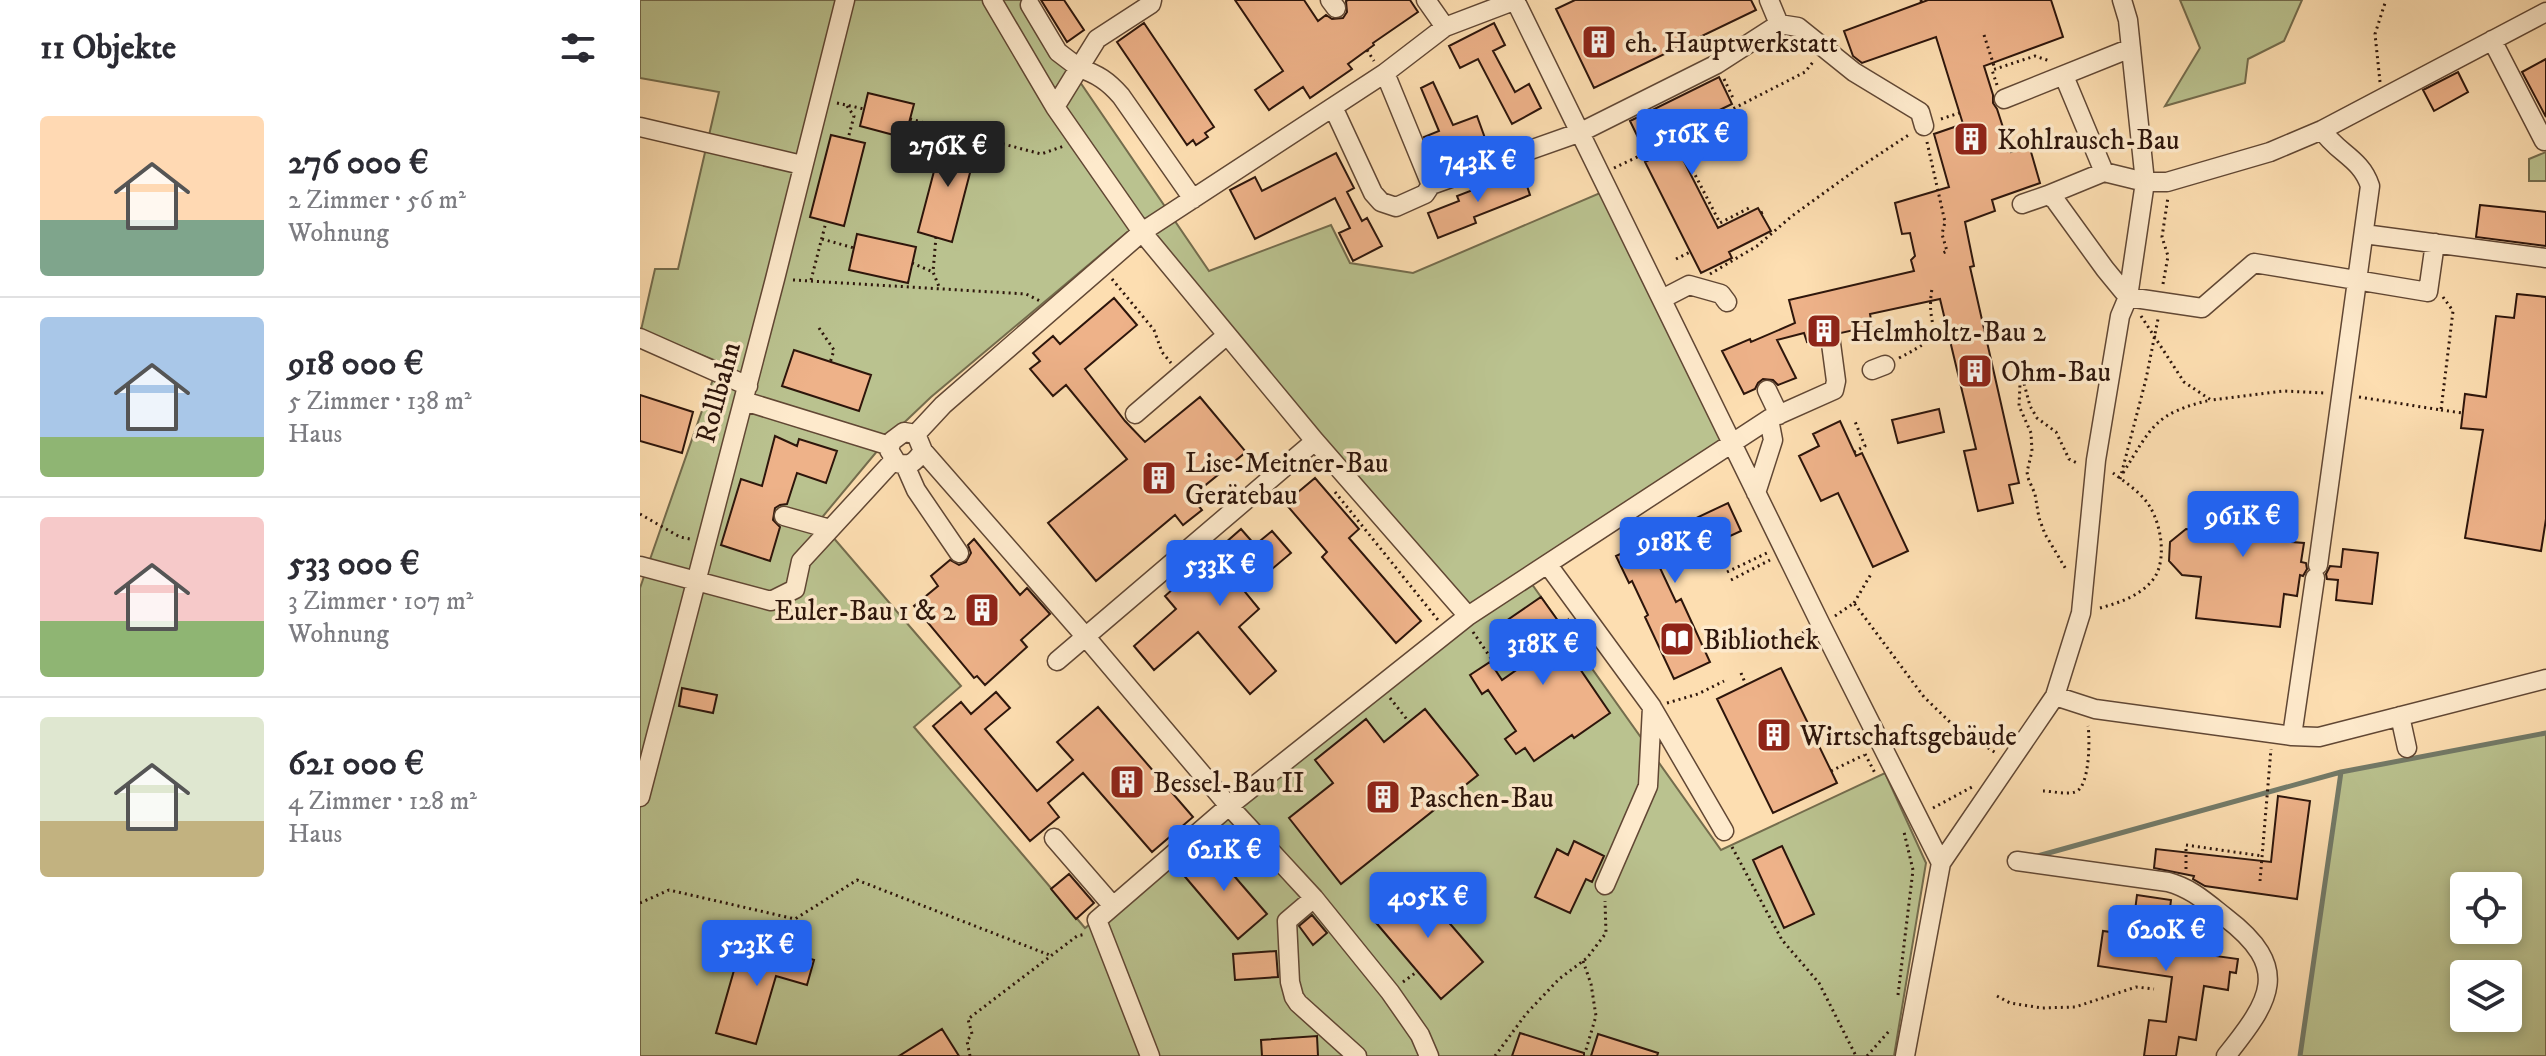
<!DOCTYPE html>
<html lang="de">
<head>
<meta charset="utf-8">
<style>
	:root { --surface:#fff; --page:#f2f2f3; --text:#2b2b33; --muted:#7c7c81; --line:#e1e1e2; --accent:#2563eb }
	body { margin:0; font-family:"IM FELL DW Pica",serif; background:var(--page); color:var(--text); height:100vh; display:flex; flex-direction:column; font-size:30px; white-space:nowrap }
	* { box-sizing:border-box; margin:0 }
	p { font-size:26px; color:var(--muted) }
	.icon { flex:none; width:44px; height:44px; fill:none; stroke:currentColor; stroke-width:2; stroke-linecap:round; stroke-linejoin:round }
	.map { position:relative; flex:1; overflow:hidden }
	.panel { display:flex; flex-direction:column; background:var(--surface); width:640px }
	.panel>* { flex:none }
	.controls { position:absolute; left:1810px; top:872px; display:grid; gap:16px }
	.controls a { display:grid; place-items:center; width:72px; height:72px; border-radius:8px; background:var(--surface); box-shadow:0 4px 12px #0003; font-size:40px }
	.price { position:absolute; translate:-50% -68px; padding:0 18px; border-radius:8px; background:var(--accent); color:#fff; font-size:26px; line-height:52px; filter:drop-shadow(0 2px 4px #0008) }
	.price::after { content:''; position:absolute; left:50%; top:48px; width:24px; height:18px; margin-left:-12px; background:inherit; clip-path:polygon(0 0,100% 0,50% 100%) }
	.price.selected { background:#222; color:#fff }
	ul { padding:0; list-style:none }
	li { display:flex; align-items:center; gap:24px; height:200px; padding:0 40px }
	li+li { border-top:2px solid var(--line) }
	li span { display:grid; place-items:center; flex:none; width:224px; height:160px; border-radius:8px; color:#555 }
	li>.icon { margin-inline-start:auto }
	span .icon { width:96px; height:96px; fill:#fffc; stroke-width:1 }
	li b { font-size:34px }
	h2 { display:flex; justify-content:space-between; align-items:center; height:96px; padding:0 40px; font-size:34px }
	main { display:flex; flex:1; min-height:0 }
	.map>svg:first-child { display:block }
</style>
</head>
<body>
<main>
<section class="panel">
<h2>11 Objekte<svg class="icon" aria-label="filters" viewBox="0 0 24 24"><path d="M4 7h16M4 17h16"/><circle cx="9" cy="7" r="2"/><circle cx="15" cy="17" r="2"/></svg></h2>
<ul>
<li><span style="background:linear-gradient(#ffd9b3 65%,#7fa58c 0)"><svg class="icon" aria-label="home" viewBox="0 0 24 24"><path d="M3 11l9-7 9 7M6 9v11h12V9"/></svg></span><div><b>276 000 €</b><p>2 Zimmer · 56 m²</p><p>Wohnung</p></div></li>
<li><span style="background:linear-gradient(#a9c7e8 75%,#8fb573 0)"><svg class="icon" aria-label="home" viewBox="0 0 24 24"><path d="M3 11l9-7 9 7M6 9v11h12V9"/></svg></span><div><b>918 000 €</b><p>5 Zimmer · 138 m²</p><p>Haus</p></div></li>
<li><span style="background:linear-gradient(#f6c9c9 65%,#8fb573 0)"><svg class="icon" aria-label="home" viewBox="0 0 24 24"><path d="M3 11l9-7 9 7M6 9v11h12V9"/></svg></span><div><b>533 000 €</b><p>3 Zimmer · 107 m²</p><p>Wohnung</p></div></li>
<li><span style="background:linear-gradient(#dfe7d0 65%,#c2b280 0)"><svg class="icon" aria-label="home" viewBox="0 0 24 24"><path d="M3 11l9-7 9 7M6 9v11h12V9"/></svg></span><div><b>621 000 €</b><p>4 Zimmer · 128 m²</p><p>Haus</p></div></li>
</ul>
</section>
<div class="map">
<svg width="1906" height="1056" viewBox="0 0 1906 1056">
	<rect width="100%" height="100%" fill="#fddeb1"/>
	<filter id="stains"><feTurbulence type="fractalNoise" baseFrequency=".0025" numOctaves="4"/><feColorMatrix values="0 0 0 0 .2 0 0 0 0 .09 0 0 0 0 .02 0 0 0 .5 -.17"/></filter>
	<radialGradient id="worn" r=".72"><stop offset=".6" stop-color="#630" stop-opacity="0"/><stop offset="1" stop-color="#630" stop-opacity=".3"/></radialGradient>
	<!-- green -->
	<path fill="#bac28f" stroke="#746c4d" stroke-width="2" fill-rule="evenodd" d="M0,0H384L569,271L691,225L710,263L773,273L960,193L1083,440L884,573L1081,850L1245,773L1286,863L1254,1056H0V588L79,362L1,330L15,269H38L79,92L0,78ZM502,220L680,437L838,615L445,928L274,727L321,686L179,521L248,438L291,397Z
		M1540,0H1662L1644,41L1608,59L1605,83L1525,106L1560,48Z
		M1906,152V181H1889V159Z
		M1906,733V1056H1660L1701,772ZM1824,886H1868V930H1824ZM1824,974H1868V1018H1824Z"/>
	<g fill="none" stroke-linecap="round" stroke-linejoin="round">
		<!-- stream -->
		<path stroke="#737a68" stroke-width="5" d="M1394,857L1701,772L1906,733
			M1660,1056L1701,772"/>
	</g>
	<!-- building -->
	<path fill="#eeb289" stroke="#2d150b" stroke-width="2" d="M401,0H424L444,30L427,42Z
		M595,0H664L678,21L686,15L692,19L703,18L707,12L706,1L708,0H770L778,12L733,43L734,45L708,64L712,69L670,98L663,87L629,110L615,90L643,71Z
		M935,0H1111L1116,10L954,88L916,9Z
		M1288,0H1411L1423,37L1344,66L1353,95V103L1357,109L1371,152L1389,145L1400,183L1352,200L1355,211L1325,222L1334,266L1330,267L1379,483L1369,485L1373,503L1338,511L1324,451L1336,449L1300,299L1230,314L1232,326L1201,333L1195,325L1188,324L1179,331L1178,339L1167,342L1164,333L1137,340L1156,378L1138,385L1133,380L1123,379L1118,383L1115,389L1104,394L1082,351L1110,339L1111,342L1155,323L1149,300L1274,271L1271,260L1275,256L1270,233L1262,234L1255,203L1309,187L1294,134L1323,124L1296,37L1222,63L1213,56L1204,31Z
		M504,23L574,127L565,133L568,137L556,145L553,140L547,145L477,42Z
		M854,23L865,45L853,51L875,92L889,84L901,108L872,124L838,59L820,68L809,46Z
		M1906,59V117L1882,72Z
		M1818,72L1828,92L1794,111L1783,90Z
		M1079,77L1092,104L1030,134L1078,228L1118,208L1131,231L1089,252L1092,258L1061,273L1005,162L1009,160L990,121Z
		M793,82L813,125L837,116L846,141L794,161L784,137L799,131L781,88Z
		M228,93L274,104L265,138L220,126Z
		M191,135L225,143L204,226L170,217Z
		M303,137L337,146L312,242L278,232Z
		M696,153L714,188L707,192L722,221L727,218L742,246L713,261L699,233L710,228L695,198L615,239L590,190L615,177L622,191Z
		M882,171L890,195L834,217L836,223L798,238L788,213L819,201L817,196Z
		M1840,205L1906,212V246L1836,237Z
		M217,234L276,247L268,283L209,270Z
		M1877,294L1906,297V519L1901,551L1825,538L1843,430L1821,428L1825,394L1846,397L1856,316L1874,318Z
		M474,298L497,325L445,369L485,421L505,442L560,397L606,452L551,497L562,510L543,525L535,515L456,581L408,523L487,459L426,385L413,396L390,369L400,361L393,353L413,336L420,344Z
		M154,350L231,375L219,411L142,386Z
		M0,395L53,412L42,453L0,441Z
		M1299,409L1304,432L1258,443L1252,420Z
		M1200,421L1216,456L1222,453L1268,551L1233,567L1198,493L1181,501L1159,456L1179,446L1173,434Z
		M135,436L157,446L159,439L197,451L186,483L157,473L147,504L140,505L135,508L133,520L140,527L130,561L81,545L101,479L122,486Z
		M675,478L719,529L709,538L781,621L756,643L682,557L687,552L645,503Z
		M1573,492L1657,502L1652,542L1664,543L1661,562L1666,563L1667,569L1663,576L1660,575L1657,596L1644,594L1640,627L1556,618L1561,577L1542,575L1529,561L1530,542L1546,529L1569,531Z
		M1088,503L1101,531L1020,568L1036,602L1041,599L1070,662L1034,679L1005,617L1008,615L992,581L989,583L976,556Z
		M601,529L615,545L632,531L651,553L605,592L619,609L599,627L636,671L610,694L558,632L514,670L494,646L536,609L525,596Z
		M334,539L380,595L387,588L410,614L381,640L387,647L345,685L337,676L334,678L274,606L298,586L291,576L310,560L319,565L326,562L331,553L328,545Z
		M1703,549L1738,553L1732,604L1696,600L1698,580L1687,579L1686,574L1690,566L1701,567Z
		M901,597L921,625L916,629L938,661L936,663L970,713L934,738L932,735L894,761L885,748L876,754L865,739L876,731L848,690L842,694L830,675L850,662L862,680L892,659L866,621Z
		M1141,668L1197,783L1133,813L1077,699Z
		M42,688L77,695L73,713L39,706Z
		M356,692L370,708L345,729L397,791L433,760L417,742L458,707L553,817L512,852L443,773L408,803L419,817L390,841L293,726L321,702L331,714Z
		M785,709L838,775L701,884L649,818L693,783L675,760L726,719L744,742Z
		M1638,796L1670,801L1657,899L1565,886L1553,879L1554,876L1514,868L1516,849L1631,862Z
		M934,841L964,856L952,882L946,879L930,913L895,897L917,849L928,855Z
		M1142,846L1174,914L1144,928L1113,860Z
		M570,848L627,914L598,939L541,872Z
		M429,874L454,903L436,919L411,889Z
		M774,882L843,962L801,999L732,918Z
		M1497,895L1531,900L1525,949L1598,959L1596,973L1590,972L1588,990L1564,986L1556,1040L1539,1037L1536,1056H1504L1509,1020L1526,1022L1532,977L1458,966L1463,931L1492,935Z
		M672,915L687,933L673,945L659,926Z
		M103,939L174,960L167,985L136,976L116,1044L76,1033Z
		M636,951L638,977L595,980L593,954Z
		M302,1029L319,1056H259Z
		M880,1033L944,1053V1056H872Z
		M958,1034L1018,1053L1017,1056H951Z
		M677,1036L678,1056H622L621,1040Z"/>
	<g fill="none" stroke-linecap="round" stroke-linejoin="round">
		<defs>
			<path id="minor" d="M352,0L415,107L502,232L675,441L828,616
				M690,0L696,8
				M786,0L805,27
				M875,0L1181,625L1301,863
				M390,5L418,52L439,68L457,39L511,4L512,0
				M1139,24L1158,27L1214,72L1280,112L1284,126
				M1852,40L1904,141
				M745,73L791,185L941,132L1077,64L1139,24L1129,0
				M1424,76L1464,172
				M1364,99L1491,48
				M415,107L439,68C457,74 468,81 481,96L553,199
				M693,107L733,193L741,202L756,207L785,194L791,185
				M0,127L162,165
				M1382,204L1408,195
				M1724,234L1906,258
				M1795,243L1788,292L1614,263L1562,308L1488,297L1465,269L1415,200L1408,195L1464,172L1505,182H1527L1630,152L1682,130L1906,12
				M1022,299L1049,285L1081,294L1087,302
				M0,338L108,386
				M1232,370L1245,365
				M1127,390L1139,415
				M104,401L250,446
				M495,414L587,335
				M264,432L276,434L283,451C275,462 271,467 257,463L249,450L252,441Z
				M276,434L303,405L502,232L745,73L805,27L876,0
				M283,451L445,636L589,806L674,898L750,992L780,1035L789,1056
				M265,465L276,490L319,553
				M1116,493L1133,440L1129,419
				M144,516L190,529
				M908,565L1012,707L1008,786L965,885
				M1678,565L1730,186C1721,158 1697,153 1682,130
				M0,566L131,601L155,589L161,561L254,460
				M417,661L675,441
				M1415,696L1455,709L1652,736L1679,737L1906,679
				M1013,709L1084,831
				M1760,716L1767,748
				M1652,736L1675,578
				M0,797L135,279L205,0
				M414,838L473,906
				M1377,861L1528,882C1551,888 1566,902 1585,917C1652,968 1631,1000 1586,1056
				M674,898L647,921L650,982L654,997L658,1003L717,1056
				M510,1056L457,920L589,806L828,616L1129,419L1194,390L1196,381L1190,336
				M1265,1056L1301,863L1415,696L1441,613L1456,460L1480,316L1488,297L1505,182L1488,20L1482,0"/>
		</defs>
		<!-- minor casing -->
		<use href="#minor" stroke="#614734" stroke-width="21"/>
		<!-- path -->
		<path stroke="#2d150b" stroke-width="3" stroke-dasharray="2 4" stroke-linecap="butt" d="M1281,0L1282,6
			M1344,35L1355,69
			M727,50L734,61
			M1084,79L1093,98L1090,100
			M1740,82L1735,34L1746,0
			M1357,85L1352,70L1395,56L1410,61
			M197,103L224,109
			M207,106L214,116L208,139
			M270,119L401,154L424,146
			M1301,119L1319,113
			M1036,138L1080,223L1111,207
			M322,142L324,133
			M1287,142L1305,222L1302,234L1307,251L1303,253
			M1024,144L1165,72L1173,62
			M974,168L1014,149
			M1121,213L1126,211
			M296,237L293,272L300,289
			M182,239L214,248
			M1036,259L1050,252
			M272,263L293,272
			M1070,274L1117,246L1152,216L1217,169L1270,134
			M472,279L514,330L522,352L531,363
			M153,280L386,294L400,301
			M171,280L186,222
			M1523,284L1528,256L1522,237L1528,197
			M1501,316L1544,382L1571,400L1644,391L1684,393
			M179,328L194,350L190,363
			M1259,358C1314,330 1284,334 1292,289
			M1367,361L1381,372L1390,406L1397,418L1416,432L1429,459L1439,464
			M1376,368L1380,384L1379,406L1391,433L1392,451L1387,472L1388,478L1395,494L1399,518L1405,534L1427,571
			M1719,397L1801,410L1813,311L1803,297
			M1801,410L1823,413
			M1214,452L1225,446L1214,419
			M1483,473C1512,427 1514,413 1571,400
			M1480,479L1506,379L1518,319
			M695,492L798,620
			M0,514L40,537L50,539
			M1087,572L1127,553
			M1091,580L1130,560
			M1214,603L1231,574
			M1460,608C1478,603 1497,597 1510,583C1528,566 1522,526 1510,507C1503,494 1485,482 1473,473
			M1195,616L1214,603L1284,697L1313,725L1356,753
			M833,632L859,670L929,619
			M1123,648L1167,631
			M1101,673L1106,685
			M750,698L769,722
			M1027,703L1058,694L1084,681
			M1225,754L1236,775
			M1191,771L1224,755
			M1403,791C1412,791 1426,795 1435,792C1450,788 1450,738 1448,726
			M1293,808L1332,787
			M1092,847L1142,940L1179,983L1216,1056
			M586,867L596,857L602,844
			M1546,869V845L1622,856
			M1620,881L1631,749
			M0,903L29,890L155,919L217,880L412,956
			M943,961L951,984L956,1016L945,1053
			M763,982L778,971
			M1258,995L1273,870L1264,832
			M1357,996L1370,1003L1402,1008L1435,1007L1496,987L1514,989
			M330,1056L327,1041L332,1034L328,1019L437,936L446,934
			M855,1056L886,1014L919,979L947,958L966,933L965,901
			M1227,1056L1251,1029"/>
		<!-- minor -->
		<use href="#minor" stroke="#feeacc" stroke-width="18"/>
	</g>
	<!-- icons -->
	<defs>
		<symbol id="building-square" viewBox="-11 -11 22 22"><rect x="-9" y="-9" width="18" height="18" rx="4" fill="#8f2418" stroke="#feeacc"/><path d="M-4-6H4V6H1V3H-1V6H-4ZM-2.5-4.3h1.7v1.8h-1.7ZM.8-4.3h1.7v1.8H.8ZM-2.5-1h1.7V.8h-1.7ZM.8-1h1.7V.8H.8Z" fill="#fff"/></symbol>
		<symbol id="library-square" viewBox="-11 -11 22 22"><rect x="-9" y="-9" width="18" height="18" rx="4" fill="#8f2418" stroke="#feeacc"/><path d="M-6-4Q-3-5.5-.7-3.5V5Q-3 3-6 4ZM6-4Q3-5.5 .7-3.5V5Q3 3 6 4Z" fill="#fff"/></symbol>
	</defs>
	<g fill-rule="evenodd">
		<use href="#building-square" x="939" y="22" width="40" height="40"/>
		<use href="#building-square" x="1311" y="119" width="40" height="40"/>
		<use href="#building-square" x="1164" y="311" width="40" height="40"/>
		<use href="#building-square" x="1315" y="351" width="40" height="40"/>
		<use href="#building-square" x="499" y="458" width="40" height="40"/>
		<use href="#building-square" x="322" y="590" width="40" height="40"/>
		<use href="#library-square" x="1017" y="619" width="40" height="40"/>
		<use href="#building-square" x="1114" y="715" width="40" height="40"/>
		<use href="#building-square" x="467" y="762" width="40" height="40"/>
		<use href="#building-square" x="723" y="777" width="40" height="40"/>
	</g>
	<g text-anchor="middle" stroke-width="7" stroke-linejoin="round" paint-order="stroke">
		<!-- poi labels -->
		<g font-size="28" fill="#2d150b" stroke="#feeacc" text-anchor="start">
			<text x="985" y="52">eh. Hauptwerkstatt</text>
			<text x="1357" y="149">Kohlrausch-Bau</text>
			<text x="1210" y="341">Helmholtz-Bau 2</text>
			<text x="1361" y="381">Ohm-Bau</text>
			<text x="545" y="472">Lise-Meitner-Bau<tspan x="545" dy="32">Gerätebau</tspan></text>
			<text x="316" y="620" text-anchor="end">Euler-Bau 1 &amp; 2</text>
			<text x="1063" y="649">Bibliothek</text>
			<text x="1160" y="745">Wirtschaftsgebäude</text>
			<text x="513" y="792">Bessel-Bau II</text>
			<text x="769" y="807">Paschen-Bau</text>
		</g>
		<!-- street labels -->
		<g font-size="28" fill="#2d150b" stroke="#feeacc">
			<text transform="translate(77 392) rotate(-75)" y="10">Rollbahn</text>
		</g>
	</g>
	<rect width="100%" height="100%" filter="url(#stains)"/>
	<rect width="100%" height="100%" fill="url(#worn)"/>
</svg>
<div class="controls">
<a><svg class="icon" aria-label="locate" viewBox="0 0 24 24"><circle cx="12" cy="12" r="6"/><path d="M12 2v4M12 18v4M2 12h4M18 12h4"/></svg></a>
<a><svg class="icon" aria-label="layers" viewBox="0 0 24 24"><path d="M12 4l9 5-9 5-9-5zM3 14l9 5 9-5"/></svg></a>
</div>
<b class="price" style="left:1052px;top:177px">516K €</b>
<b class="price selected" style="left:308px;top:189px">276K €</b>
<b class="price" style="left:838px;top:204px">743K €</b>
<b class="price" style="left:1603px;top:559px">961K €</b>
<b class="price" style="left:1035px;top:585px">918K €</b>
<b class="price" style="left:580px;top:608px">533K €</b>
<b class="price" style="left:903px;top:687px">318K €</b>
<b class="price" style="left:584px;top:893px">621K €</b>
<b class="price" style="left:788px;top:940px">405K €</b>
<b class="price" style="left:1526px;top:973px">620K €</b>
<b class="price" style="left:117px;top:988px">523K €</b>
</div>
</main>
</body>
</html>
